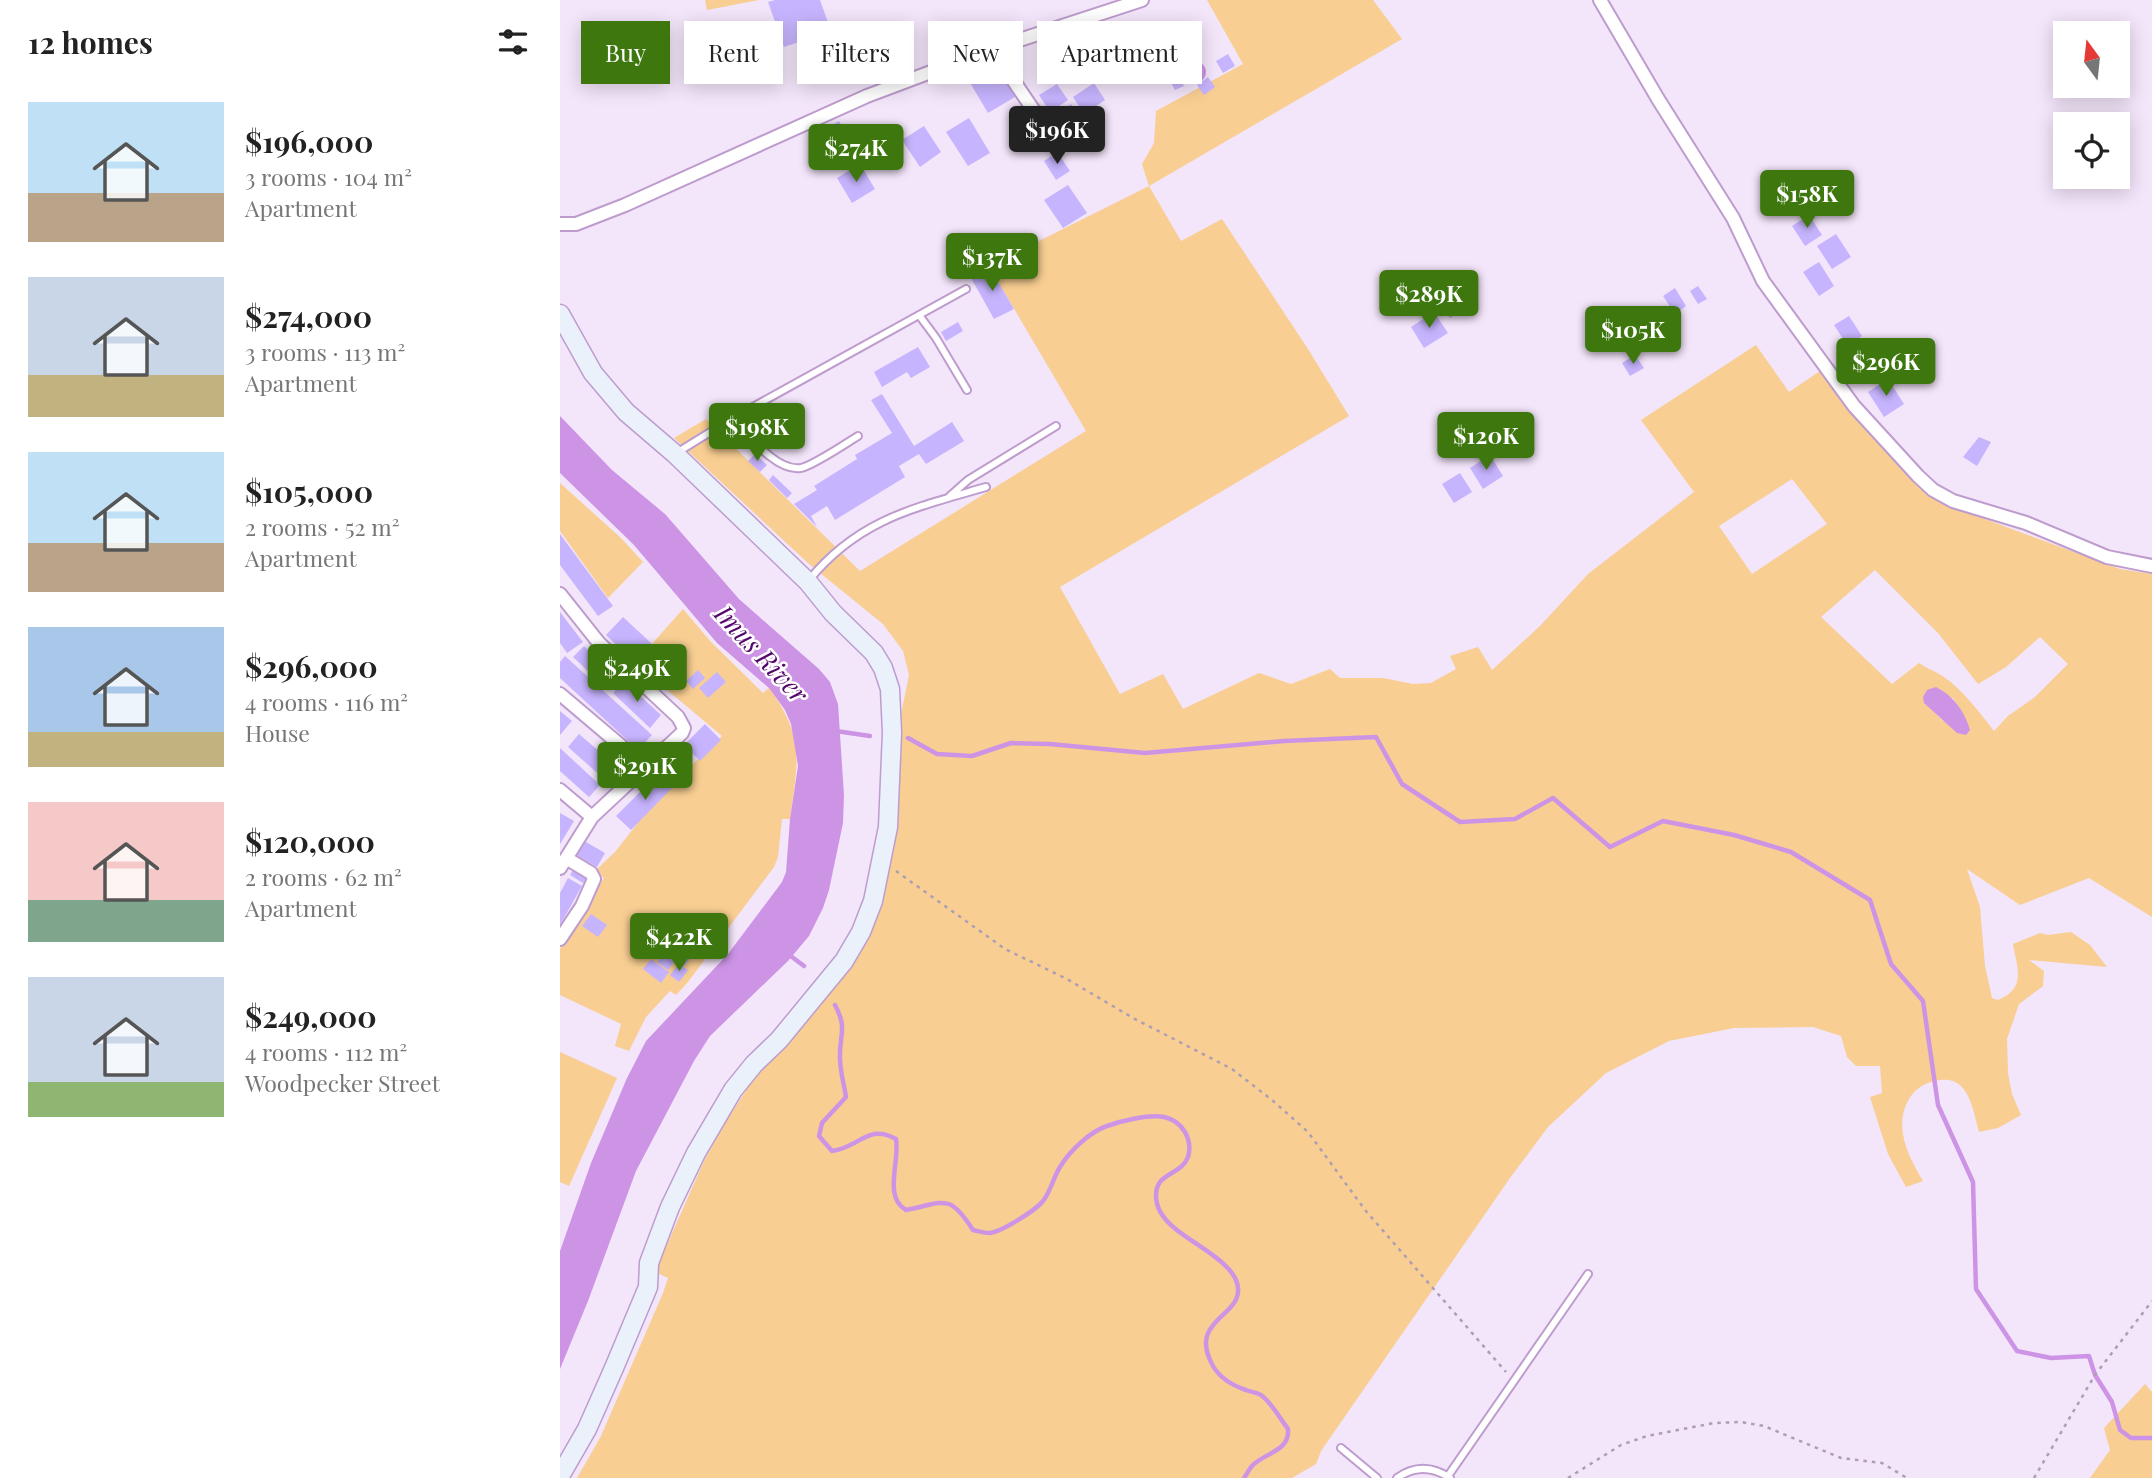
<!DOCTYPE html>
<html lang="en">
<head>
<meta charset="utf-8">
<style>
	:root { --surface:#fff; --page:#f2f2f2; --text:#222; --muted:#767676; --accent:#3d770e }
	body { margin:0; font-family:"Playfair Display",serif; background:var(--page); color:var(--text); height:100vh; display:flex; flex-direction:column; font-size:26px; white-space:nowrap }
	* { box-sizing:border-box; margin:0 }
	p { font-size:23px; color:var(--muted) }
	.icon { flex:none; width:38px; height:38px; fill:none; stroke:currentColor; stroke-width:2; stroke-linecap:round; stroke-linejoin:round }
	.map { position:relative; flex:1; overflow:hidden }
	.sheet { display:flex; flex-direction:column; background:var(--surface); width:560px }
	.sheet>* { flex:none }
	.top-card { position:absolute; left:21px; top:21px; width:665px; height:63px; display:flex; gap:14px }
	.needle { width:46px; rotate:345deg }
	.fabs { position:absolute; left:1493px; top:21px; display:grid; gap:14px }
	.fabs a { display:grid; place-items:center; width:77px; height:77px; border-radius:0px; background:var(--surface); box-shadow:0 4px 18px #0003; font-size:35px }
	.price { position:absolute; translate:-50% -60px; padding:0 16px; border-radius:7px; background:var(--accent); color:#fff; font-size:23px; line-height:46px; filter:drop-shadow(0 2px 4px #0008) }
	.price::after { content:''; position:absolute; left:50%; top:42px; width:21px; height:16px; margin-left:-10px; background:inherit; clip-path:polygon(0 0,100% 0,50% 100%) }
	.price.selected { background:#222; color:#fff }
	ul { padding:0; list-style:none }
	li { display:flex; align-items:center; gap:21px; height:175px; padding:0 28px }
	li span { display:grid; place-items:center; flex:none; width:196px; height:140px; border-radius:0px; color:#555 }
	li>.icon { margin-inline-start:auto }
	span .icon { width:84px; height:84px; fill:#fffc; stroke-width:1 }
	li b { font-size:30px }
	h2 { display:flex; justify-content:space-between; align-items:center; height:84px; padding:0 28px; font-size:30px }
	.pill { padding:0 24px; border-radius:0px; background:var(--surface); box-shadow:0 4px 18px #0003; font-size:24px; line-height:63px }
	.pill.selected { background:var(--accent); color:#fff }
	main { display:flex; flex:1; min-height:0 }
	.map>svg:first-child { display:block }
</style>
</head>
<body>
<main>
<section class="sheet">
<h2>12 homes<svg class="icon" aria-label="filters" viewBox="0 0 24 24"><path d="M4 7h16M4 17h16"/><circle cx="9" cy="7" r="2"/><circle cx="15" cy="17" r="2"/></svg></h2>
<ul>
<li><span style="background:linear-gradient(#bfe0f5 65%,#b9a48a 0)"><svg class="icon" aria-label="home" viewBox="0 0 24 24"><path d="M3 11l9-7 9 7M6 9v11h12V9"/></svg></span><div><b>$196,000</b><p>3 rooms · 104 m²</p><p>Apartment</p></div></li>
<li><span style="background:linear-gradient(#c9d6e8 70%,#c2b280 0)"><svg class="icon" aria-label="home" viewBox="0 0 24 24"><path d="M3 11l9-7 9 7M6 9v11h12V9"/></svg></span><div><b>$274,000</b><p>3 rooms · 113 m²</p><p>Apartment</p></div></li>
<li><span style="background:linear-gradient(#bfe0f5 65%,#b9a48a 0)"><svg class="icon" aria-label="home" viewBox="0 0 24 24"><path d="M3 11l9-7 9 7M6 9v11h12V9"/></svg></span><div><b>$105,000</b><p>2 rooms · 52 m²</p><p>Apartment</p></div></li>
<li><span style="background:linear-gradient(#a9c7e8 75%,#c2b280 0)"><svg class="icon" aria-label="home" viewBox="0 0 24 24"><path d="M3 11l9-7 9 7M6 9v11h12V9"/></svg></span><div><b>$296,000</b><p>4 rooms · 116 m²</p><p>House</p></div></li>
<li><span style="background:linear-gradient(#f6c9c9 70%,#7fa58c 0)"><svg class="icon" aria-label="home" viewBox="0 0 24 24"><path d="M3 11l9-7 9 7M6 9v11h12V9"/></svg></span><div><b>$120,000</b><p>2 rooms · 62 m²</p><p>Apartment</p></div></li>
<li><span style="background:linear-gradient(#c9d6e8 75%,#8fb573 0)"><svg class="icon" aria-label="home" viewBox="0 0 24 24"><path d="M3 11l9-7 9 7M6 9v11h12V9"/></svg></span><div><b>$249,000</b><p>4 rooms · 112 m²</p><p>Woodpecker Street</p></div></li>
</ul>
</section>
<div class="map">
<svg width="1592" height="1478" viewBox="0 0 1592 1478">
	<rect width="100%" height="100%" fill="#f3e5fa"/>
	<!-- green -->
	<path fill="#f8ce92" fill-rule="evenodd" d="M145,0H199L147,10Z
		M647,0H813L842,39L589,186L621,241L662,219L748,349L789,416L500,587L560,694L603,674L623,709L699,673L731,684L770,669L780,678H823L853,684L871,683L896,669L890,656L918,647L932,670L980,626L1028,574L1134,492L1081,420L1196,345L1229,392L1263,369L1368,493L1387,505L1560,569L1592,574V917L1529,878L1460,905L1407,869L1420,907L1425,966L1432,998L1438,1000C1467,988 1457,968 1453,944L1480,933L1488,935L1511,932L1530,945L1547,967L1469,960L1484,971L1483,986L1459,1004L1447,1039L1448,1073L1452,1094L1461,1115L1438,1128L1419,1132C1415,1118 1412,1097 1401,1086C1393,1079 1385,1079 1375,1081C1364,1083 1355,1089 1349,1099C1333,1126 1348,1156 1363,1181L1346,1187L1328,1154L1310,1097L1322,1093L1320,1066H1296L1287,1057L1281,1036L1253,1027L1174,1028L1109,1041L1046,1073L988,1127L950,1178L761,1451L756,1464L732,1478H17L41,1436L103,1293L108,1278L95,1272L144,1161L166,1121L197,1074L279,979L333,843L339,789V724L349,675L343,651L323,624L249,564L114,438L146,419L300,571L526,431L429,266L589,186L582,164L594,143L596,111L683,64ZM1232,479L1267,524L1192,574L1159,526ZM1315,570L1378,633L1418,684L1446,667L1480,637L1508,664L1475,697L1448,716L1434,731C1419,712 1404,691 1384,677C1376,671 1367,669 1359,663L1332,684L1261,617ZM1393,698L1398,707L1383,721L1365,703Z
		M0,483L61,538L83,562L48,598L0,531Z
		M123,609L151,642L203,693L209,688C245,737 238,762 230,819H222L218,857L214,867L128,982L116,995L110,991L86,1017L69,1051L55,1046L61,1024L0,995V949L44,878L35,871L55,852L77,824L74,820L162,736L75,663Z
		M0,1052L57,1078L9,1186L0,1182Z
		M1585,1384L1592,1392V1478H1530L1550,1450L1544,1428Z"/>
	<!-- water -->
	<path fill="#cd94e6" d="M624 72a11 11 0 1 1 22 0a11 11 0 1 1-22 0Z
		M0,416L52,470L105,514L179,599L259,669L270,682L278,704L284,795L283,823L269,890L263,908L249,936L228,961L150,1036L134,1061L76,1171L28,1301L0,1369V1251L31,1163L67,1078L86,1041L168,954L222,882L226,872L230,819L238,766L231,724L225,710L209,688L157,643L74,545L0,473Z
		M1376,687C1393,695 1405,712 1410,730L1406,735L1397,733L1364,703L1363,697L1367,690Z"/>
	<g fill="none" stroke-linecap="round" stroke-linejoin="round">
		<!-- stream -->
		<path stroke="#cd94e6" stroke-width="4.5" d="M276,731L310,736
			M348,738L377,754L412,756L451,743L490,744L585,753L724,741L816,737L842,784L900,822L955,819L993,798L1050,847L1103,821L1174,835L1231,852L1310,900L1331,964L1363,1001L1378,1105L1413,1182L1416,1289L1457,1351L1491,1358L1529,1356L1535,1375L1552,1402L1560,1430L1571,1438H1592
			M228,954L244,966
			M275,1005C288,1029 279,1035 280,1058C280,1071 284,1084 286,1097L262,1123L259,1136L272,1151C299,1148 308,1123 336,1139C340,1162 323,1197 346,1210C386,1202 389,1193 413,1230C418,1231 424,1233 429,1233C441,1232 475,1211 483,1201C491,1191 493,1178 500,1167C509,1152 529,1132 547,1126C561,1121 589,1114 604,1117C623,1121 633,1140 628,1157C623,1171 608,1172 600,1182C593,1192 596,1207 603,1216C619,1240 676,1259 678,1288C681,1317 627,1320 653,1366C660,1378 674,1386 686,1390C691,1392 698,1393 701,1395C712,1403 720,1419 728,1429C730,1450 708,1452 694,1464C690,1467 687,1474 684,1478"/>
	</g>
	<!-- building -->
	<path fill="#c7b4fe" d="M215,0H260L271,31L224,47L208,2Z
		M308,33L317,59L291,68L282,42Z
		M615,47L619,54L608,61L604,54Z
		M668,54L675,66L663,73L656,61Z
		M611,62L624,86L615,90L602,67Z
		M435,65L455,97L428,113L409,81Z
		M648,77L655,87L644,95L637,85Z
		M534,83L545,100L524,114L513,97Z
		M497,84L508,100L490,112L479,95Z
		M511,104L520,118L503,129L494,115Z
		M409,118L430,153L408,166L386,132Z
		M279,121L290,140L271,152L259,133Z
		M526,124L537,140L521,150L511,134Z
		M364,126L381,152L360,167L342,140Z
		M497,152L510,171L496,180L484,161Z
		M300,164L315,189L292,203L277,178Z
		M508,185L527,213L503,228L484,200Z
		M1249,215L1262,235L1245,246L1232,226Z
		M1276,234L1291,257L1272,269L1257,246Z
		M1259,262L1274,286L1259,296L1243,272Z
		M429,266L454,309L434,319L410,276Z
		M897,285L910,305L890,318L877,298Z
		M1138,286L1147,299L1138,304L1130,291Z
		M1115,288L1126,306L1115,314L1103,296Z
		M874,312L888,333L864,348L851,327Z
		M1289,316L1302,336L1287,345L1274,325Z
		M398,322L403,331L386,341L381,332Z
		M358,347L370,367L351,378L347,372L322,387L314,372Z
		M1075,355L1084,368L1070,376L1062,363Z
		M1328,379L1344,404L1324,417L1308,392Z
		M322,394L354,446L392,422L404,441L366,464L359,454L339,466L345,477L275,520L267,506L251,516L257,527L234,504L257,490L254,486L297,459L295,455L332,433L311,400Z
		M1419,437L1431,442L1417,466L1403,457Z
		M195,454L207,465L200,472L188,461Z
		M930,455L943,476L923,489L910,468Z
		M900,473L912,492L894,503L882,484Z
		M213,475L232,493L227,498L209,480Z
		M0,534L53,606L38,616L0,565Z
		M0,612L23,642L7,653L0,643Z
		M63,617L92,644L74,662L46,635Z
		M24,646L59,679L48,690L13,657Z
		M5,656L92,735L78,750L0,678V662Z
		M138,670L145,678L133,689L126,681Z
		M157,672L166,682L148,698L139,688Z
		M64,681L101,715L90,728L53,693Z
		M0,711L12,721L0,735Z
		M145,724L161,740L140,761L124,745Z
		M19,734L55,765L43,778L8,747Z
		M0,748L40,785L29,797L0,771Z
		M99,773L113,787L71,830L56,816Z
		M0,813L14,821L0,844Z
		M21,839L45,853L37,867L12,853Z
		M14,868L28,876L23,883L10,875Z
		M8,878L22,886L0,925V893Z
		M31,914L47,925L38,937L22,926Z
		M114,938L134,953L124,966L104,951Z
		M103,953L115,961L108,970L97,962Z
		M91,959L109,972L101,983L83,969Z
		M119,964L128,970L119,982L110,975Z"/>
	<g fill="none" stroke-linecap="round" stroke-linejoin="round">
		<defs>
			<path id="lane" d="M520,21L559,52
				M359,315L376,338L407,390
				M173,418C189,435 216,472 241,468C254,465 285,444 298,436
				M118,452L173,418L406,289
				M390,496L408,480L496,426
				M249,580C299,519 354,508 426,487
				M781,1448L817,1478
				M888,1476L1028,1274
				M837,1478C854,1466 872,1466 890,1478"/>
			<path id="street" d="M1040,0L1098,99L1173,218L1203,281L1294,406L1358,476L1373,490L1393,501L1466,523L1547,557L1592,566
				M432,49L485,127
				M0,224H16L65,205L307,96L432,49L582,0
				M0,594L39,643L118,717L124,728L122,733L32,817L0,868
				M0,694L85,766
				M0,790L32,817
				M0,939L22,906L34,879L31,873L6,858"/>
			<path id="secondary" d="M0,314L33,373L66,412L115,454L248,582L273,613L314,653L323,668L330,689L332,733L328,827L313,901L301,932L284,961L219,1040L194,1064L173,1090L136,1153L110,1207L89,1263L88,1287L54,1368L27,1429L0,1476"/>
		</defs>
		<!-- lane casing -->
		<use href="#lane" stroke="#be9ccd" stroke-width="10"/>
		<!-- street casing -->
		<use href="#street" stroke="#be9ccd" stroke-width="16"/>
		<!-- secondary casing -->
		<use href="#secondary" stroke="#be9ccd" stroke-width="21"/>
		<!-- path -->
		<path stroke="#ad9fb3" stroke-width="2.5" stroke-dasharray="3.5 5" stroke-linecap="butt" d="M336,871L445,949L507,979L573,1018L672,1069L712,1100L748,1132L805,1210L946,1372
			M1008,1478L1061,1445L1087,1436L1154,1423L1181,1422L1204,1426L1281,1458L1322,1463L1347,1478
			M1474,1478L1535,1375L1592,1301"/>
		<!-- lane -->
		<use href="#lane" stroke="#fff" stroke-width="6"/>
		<!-- street -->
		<use href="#street" stroke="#fff" stroke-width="12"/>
		<!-- secondary -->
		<use href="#secondary" stroke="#eaf1fb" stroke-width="18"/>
	</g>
	<g text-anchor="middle" stroke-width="5" stroke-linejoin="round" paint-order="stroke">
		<!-- water labels -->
		<g font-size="26" font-style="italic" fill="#55066d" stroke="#fff">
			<text transform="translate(201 654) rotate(47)" y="9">Imus River</text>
		</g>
	</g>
</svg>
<div class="fabs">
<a><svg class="needle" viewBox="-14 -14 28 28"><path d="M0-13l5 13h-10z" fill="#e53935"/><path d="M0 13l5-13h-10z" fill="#767676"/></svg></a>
<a><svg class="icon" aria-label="locate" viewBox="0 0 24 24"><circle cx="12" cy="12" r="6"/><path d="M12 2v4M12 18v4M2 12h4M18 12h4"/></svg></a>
</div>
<b class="price selected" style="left:497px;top:166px">$196K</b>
<b class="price" style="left:296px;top:184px">$274K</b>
<b class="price" style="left:1247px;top:230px">$158K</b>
<b class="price" style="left:432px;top:293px">$137K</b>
<b class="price" style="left:869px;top:330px">$289K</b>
<b class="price" style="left:1073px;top:366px">$105K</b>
<b class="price" style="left:1326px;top:398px">$296K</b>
<b class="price" style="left:197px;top:463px">$198K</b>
<b class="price" style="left:926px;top:472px">$120K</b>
<b class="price" style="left:77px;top:704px">$249K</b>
<b class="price" style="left:85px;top:802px">$291K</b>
<b class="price" style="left:119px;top:973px">$422K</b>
<div class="top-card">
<a class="pill selected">Buy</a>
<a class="pill">Rent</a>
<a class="pill">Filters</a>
<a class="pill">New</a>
<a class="pill">Apartment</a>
</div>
</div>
</main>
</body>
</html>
